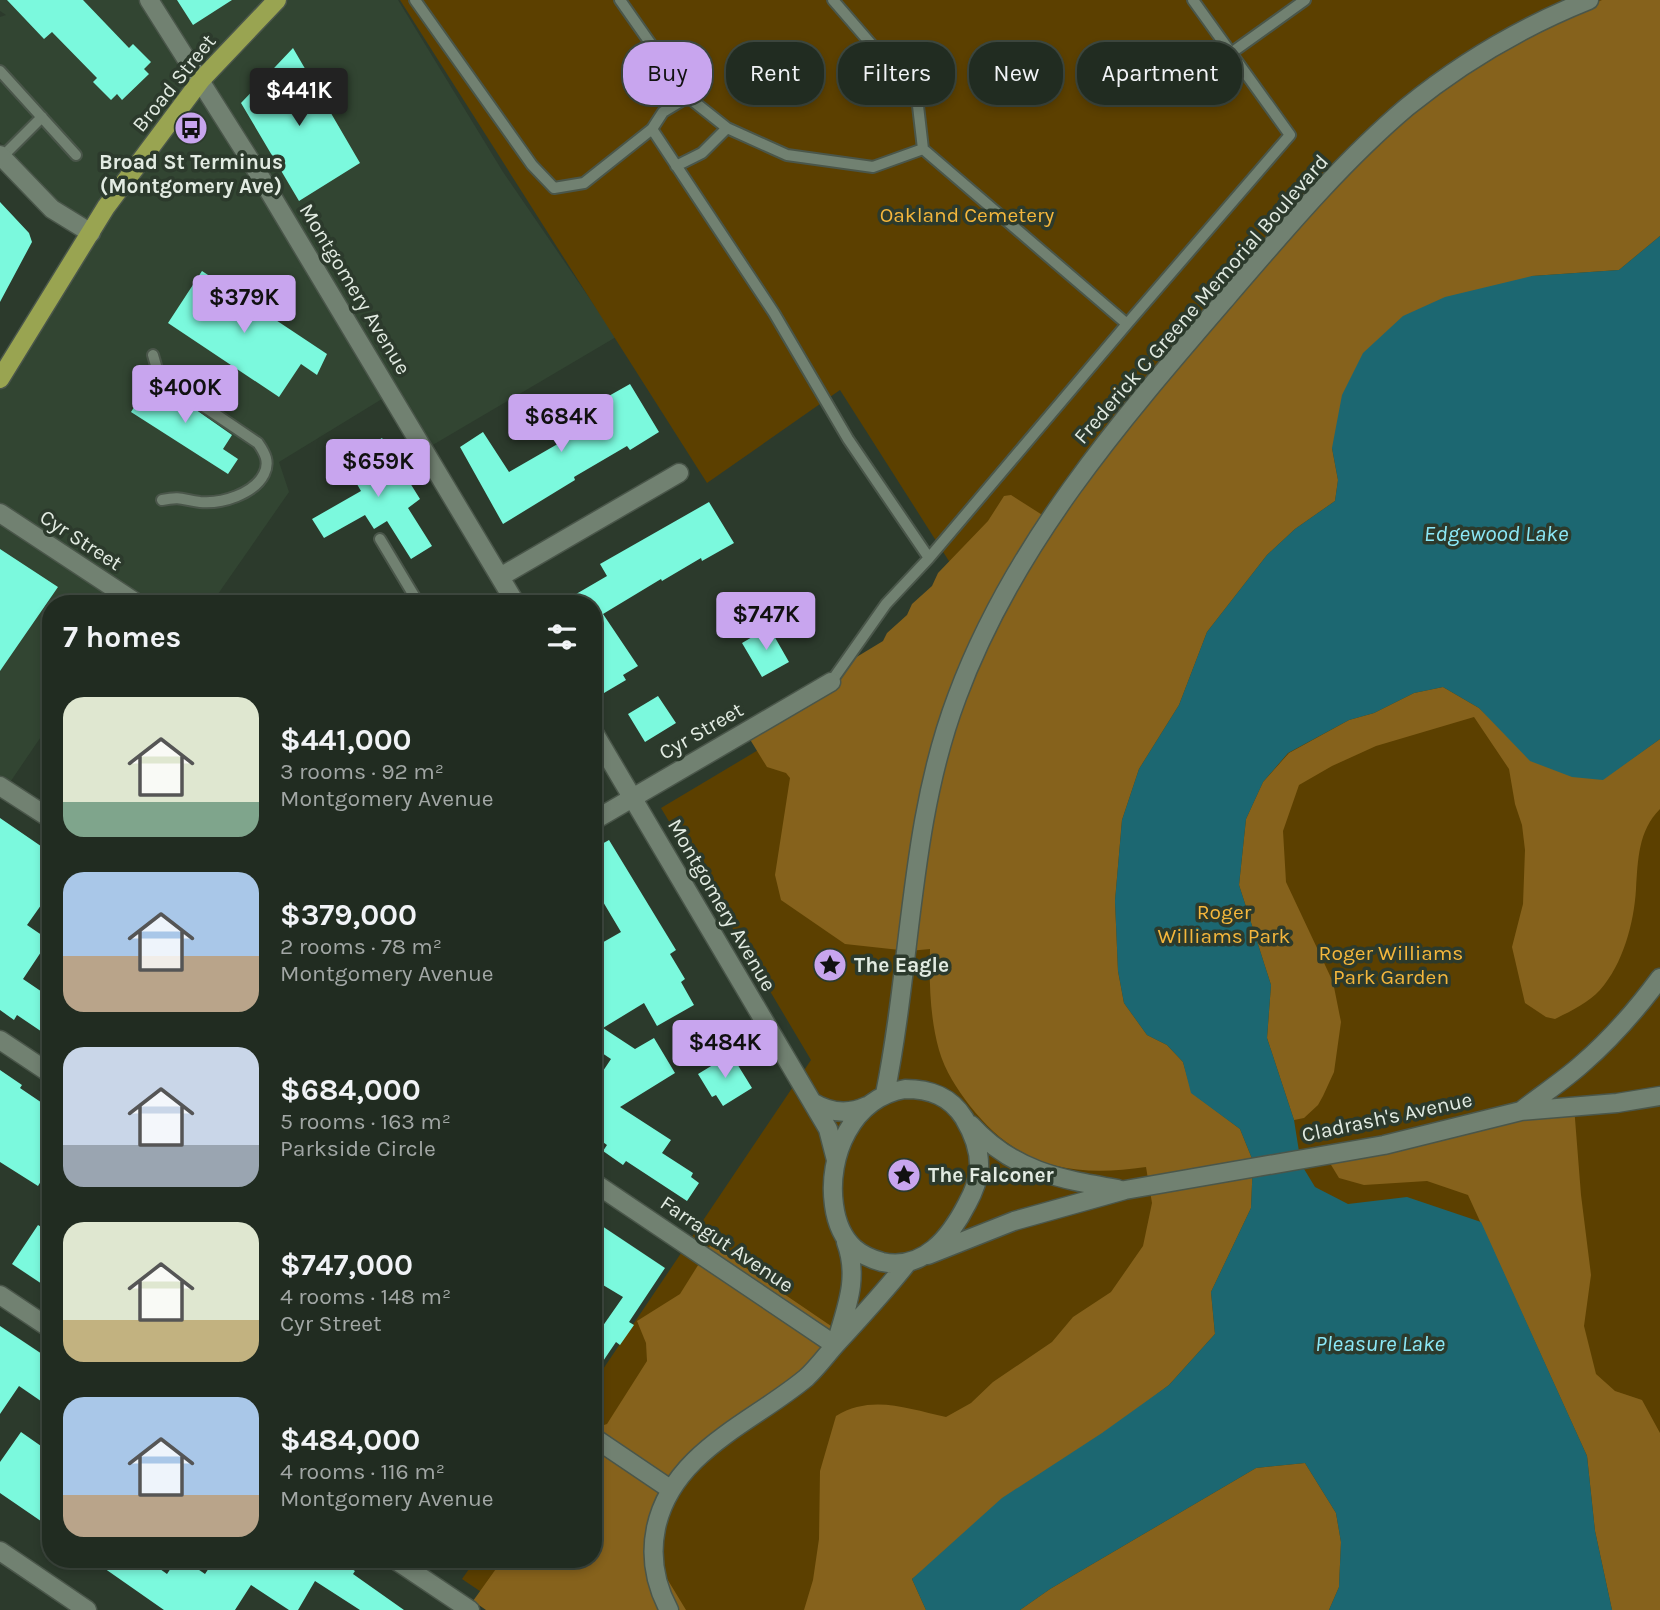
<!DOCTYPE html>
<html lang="en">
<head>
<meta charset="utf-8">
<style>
	:root { --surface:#212c21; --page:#29342a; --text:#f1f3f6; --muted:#a2a7a5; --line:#3e483f; --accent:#c8a5ee }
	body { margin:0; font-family:Karla,sans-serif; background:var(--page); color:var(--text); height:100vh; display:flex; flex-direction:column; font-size:26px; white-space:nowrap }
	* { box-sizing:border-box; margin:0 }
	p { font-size:23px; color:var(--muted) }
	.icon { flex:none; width:38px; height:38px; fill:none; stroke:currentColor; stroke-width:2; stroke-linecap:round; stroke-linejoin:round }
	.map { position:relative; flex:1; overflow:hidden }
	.sheet { position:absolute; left:42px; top:595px; width:560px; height:973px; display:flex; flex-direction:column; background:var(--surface); border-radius:28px; box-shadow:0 4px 10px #0003,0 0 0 2px var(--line) }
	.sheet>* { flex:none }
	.guide { position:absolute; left:623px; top:42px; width:665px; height:63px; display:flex; gap:14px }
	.price { position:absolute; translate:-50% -60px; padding:0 16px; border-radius:7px; background:var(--accent); color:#111; font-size:23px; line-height:46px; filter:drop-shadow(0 2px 4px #0008) }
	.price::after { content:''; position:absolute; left:50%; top:42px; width:21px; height:16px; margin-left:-10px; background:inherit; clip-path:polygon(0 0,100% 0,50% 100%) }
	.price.selected { background:#222; color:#fff }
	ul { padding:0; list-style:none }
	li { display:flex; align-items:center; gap:21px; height:175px; padding:0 21px }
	li span { display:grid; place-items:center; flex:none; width:196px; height:140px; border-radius:21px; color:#555 }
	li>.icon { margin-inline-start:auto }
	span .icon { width:84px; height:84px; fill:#fffc; stroke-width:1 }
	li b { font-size:30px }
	h2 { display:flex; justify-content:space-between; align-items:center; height:84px; padding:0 21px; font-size:30px }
	.chip { padding:0 24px; border-radius:28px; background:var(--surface); box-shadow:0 4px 10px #0003,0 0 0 2px var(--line); font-size:24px; line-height:63px }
	.chip.selected { background:var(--accent); color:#111 }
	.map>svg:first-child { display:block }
</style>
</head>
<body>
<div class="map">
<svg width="1660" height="1610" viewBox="0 0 1660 1610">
	<rect width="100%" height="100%" fill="#2c3a2c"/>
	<!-- built -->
	<path fill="#324532" d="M0,0H398L503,172L616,337L431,446L395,391L279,462L289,492L211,604H51V722L0,797V389L12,371L87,236L82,226L0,142V17L6,15L0,11Z"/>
	<!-- green -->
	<path fill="#5c4000" d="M400,0H1660V1610H508L462,1579L476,1559H593V1384L811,1060L661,808L847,697L954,569L840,390L707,483Z"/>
	<!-- forest -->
	<path fill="#86621c" d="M1602,0H1660V236L1619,270L1532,276L1332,448L1338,480L1335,501L1295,529L1267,555L1207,632L1179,705L1139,769L1122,820L1115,901L1118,971L1124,1003L1147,1035L1167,1045L1183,1062L1192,1093L1240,1129L1253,1161L1251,1208L1211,1292L1215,1334L1169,1385L912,1579L926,1610H804L813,1580L819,1539L820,1471L836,1416C872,1394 908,1409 946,1417L971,1403L993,1382L1052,1342L1073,1317L1111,1292L1143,1246L1152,1203L1146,1167C1072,1178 1018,1167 970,1106C957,1089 945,1071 939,1050C930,1018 929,982 930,949L909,951L845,944L781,900L775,875L790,778L786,773L767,767L743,728L749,722L883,641L887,633L907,615L912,604L932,586L938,573L988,521L1004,496L1011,495L1058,525L1102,458L1273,252L1419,104L1546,24Z
		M1443,687L1479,708L1501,728L1603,779L1660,739V809C1638,831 1638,860 1636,889C1634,923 1623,964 1600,990C1588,1003 1571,1011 1555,1019L1546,1017L1525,1003L1512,947L1523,904L1525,850L1522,825L1515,804L1509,769L1474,717L1376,746L1332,766L1299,785L1283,831L1286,882L1333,982L1341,1022L1334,1072L1323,1096L1318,1105L1304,1118L1294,1120L1267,1038L1271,985L1239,885L1246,819L1263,782L1289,753L1349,720L1374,713L1414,693Z
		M1574,1106L1581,1195L1591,1275L1584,1326L1596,1374L1615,1391L1642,1400L1660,1433V1610H1612L1595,1531L1587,1456L1468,1195L1427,1181L1364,1185L1339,1178L1322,1150L1333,1146L1521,1111Z
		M710,1246L721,1251L831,1326V1333L818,1358L704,1447L665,1516L663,1551L666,1577L686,1610H486L473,1601L503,1559H593V1431L595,1428L607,1424L647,1361L646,1343L637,1321L680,1294Z
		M1305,1463L1336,1513L1341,1542L1339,1587L1329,1610H1020L1050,1589L1256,1468Z"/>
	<!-- water -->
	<path fill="#1c6771" d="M1660,236V739L1603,780L1572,777L1530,761L1479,708L1443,687L1414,693L1374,713L1349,720L1288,753L1263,782L1246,819L1239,885L1271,985L1267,1038L1294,1120L1301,1164L1315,1187L1348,1204L1407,1197L1481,1222L1587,1456L1595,1531L1612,1610H1329L1339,1587L1341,1542L1336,1513L1305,1463L1256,1468L1050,1589L1020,1610H926L912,1579L1002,1498L1102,1433L1169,1385L1215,1334L1211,1292L1251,1208L1253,1161L1240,1129L1191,1093L1183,1062L1167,1045L1147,1035L1124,1003L1118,971L1115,901L1122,820L1139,769L1179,705L1207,632L1267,555L1295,529L1335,501L1338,480L1332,448L1342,395L1363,353L1403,316L1445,297L1532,276L1619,270Z"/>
	<!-- building -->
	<path fill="#7bf9dd" d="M7,0H83L129,48L133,44L151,62L144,69L149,74L122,100L117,94L111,100L93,82L97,78L52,32L44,39Z
		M177,0H232L193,25Z
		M293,48L360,163L299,201L241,103Z
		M0,202L29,233L32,242L0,302Z
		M202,271L327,354L317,375L301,364L279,397L168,323Z
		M152,379L232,435L223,449L238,459L228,474L131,412Z
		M630,384L659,432L630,450L627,446L574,477L575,480L503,524L460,447L483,432L509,472L568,438L559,424Z
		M382,438L420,499L408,508L432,546L411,559L387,521L374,529L365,515L324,538L312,519L361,491L344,462Z
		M709,502L734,543L702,561L701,558L662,581L661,579L603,614L638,666L623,675L626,680L604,693L593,675V604H559L607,576L600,564Z
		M0,549L58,587L0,671Z
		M769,627L789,662L762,677L742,643Z
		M658,696L676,723L645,742L628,714Z
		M0,818L51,853V891L27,925L49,940L23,979L51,998V1038L17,1015L14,1020L0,1010Z
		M609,840L676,950L670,954L685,979L681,982L694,1005L657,1026L644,1003L603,1028L635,1049L654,1038L675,1073L620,1107L671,1140L662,1153L693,1173L691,1177L699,1183L687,1201L626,1161L623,1165L603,1151L607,1145L593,1135V1086L611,1059L593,1047V948L621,932L593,885V849Z
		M731,1054L752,1088L723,1106L716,1095L712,1097L698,1074Z
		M0,1070L22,1085L20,1088L51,1109V1165L38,1186L0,1162Z
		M593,1220L665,1268L629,1322L634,1325L620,1345L616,1342L593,1376V1340L623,1297L593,1279Z
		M38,1225L51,1233V1290L12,1264Z
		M0,1326L51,1360V1408L19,1386L0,1414Z
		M21,1432L51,1453V1528L0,1493V1462Z
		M91,1559H146L167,1574L177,1559H183L205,1574L215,1559H337L355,1571L353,1574L404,1610H360L315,1581L298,1610H289L251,1585L235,1610H164Z"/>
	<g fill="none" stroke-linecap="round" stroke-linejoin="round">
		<defs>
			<path id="lane" d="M415,0L532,165L554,188L584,183L652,129L774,313L848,439L929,558
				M620,0L688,97L727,128L787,155L873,167L923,149L917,97L833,0
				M1231,53L1305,0
				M0,71L76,155
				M652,129L663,112L688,97
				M923,149L1127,324L1290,135L1193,0
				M2,157L42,117
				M676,166L702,153L727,128
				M153,355L159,376L258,443C265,453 270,462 264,474C254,494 222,504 200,502C183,500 182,496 162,500
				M380,539L419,604
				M831,682L886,604L929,558L1127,324"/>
			<path id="street" d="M149,0L252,163L516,604
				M0,155L52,209L91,233
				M0,513L138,604
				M500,577L679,473
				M593,731L828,1129L836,1160
				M0,786L51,819
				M593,821L831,682
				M0,1040L51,1074
				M905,1089C930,1089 950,1096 964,1118C973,1133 980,1150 979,1169C978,1181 973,1193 967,1204C950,1237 924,1271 882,1262C871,1259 862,1255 854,1248C842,1237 836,1220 834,1205C827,1156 852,1098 905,1089Z
				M885,1094C912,962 909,824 957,697C1014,543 1122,419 1228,296C1284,231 1341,163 1407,107C1461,63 1524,26 1589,0
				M812,1102C830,1113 848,1115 867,1106
				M1521,1111C1541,1095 1563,1081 1582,1064C1612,1038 1637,1009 1660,978
				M971,1125C1013,1171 1059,1179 1118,1189
				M593,1182L835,1345
				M928,1255L1014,1221L1125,1190L1384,1145L1521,1111L1617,1103L1660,1096
				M0,1295L51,1329
				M837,1340C847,1306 859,1277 846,1242
				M593,1437L670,1489
				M0,1551L87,1610
				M394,1559L470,1610
				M669,1610C655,1584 650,1557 656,1528C672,1452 752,1423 806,1378C818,1367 827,1354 838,1342C862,1316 886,1290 908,1262"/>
			<path id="primary" d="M0,379L106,207L201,80L277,0"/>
		</defs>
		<!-- lane casing -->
		<use href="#lane" stroke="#4a564a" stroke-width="14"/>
		<!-- street casing -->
		<use href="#street" stroke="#4a564a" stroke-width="21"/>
		<!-- primary casing -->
		<use href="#primary" stroke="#4a564a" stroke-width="21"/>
		<!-- lane -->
		<use href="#lane" stroke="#718171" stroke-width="10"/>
		<!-- street -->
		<use href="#street" stroke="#718171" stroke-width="18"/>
		<!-- primary -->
		<use href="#primary" stroke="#99a451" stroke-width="18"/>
	</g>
	<!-- icons -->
	<defs>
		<symbol id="bus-disc" viewBox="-11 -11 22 22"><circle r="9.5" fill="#c8a5ee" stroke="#2c3a2c"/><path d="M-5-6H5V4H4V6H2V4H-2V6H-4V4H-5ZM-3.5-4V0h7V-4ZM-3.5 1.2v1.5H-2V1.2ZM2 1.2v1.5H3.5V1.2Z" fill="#111"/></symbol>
		<symbol id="sight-disc" viewBox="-11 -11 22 22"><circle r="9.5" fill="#c8a5ee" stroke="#2c3a2c"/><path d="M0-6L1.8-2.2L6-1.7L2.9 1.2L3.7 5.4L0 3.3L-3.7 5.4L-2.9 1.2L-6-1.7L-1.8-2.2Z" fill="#111"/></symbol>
	</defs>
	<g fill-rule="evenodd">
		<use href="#bus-disc" x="172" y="109" width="38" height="38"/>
		<use href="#sight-disc" x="811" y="946" width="38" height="38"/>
		<use href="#sight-disc" x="885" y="1156" width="38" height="38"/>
	</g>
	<g text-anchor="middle" stroke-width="7" stroke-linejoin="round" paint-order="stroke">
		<!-- street labels -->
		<g font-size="21" fill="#e2ebe2" stroke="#2c3a2c">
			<text transform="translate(174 83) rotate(-51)" y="7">Broad Street</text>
			<text transform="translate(355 289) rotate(59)" y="7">Montgomery Avenue</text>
			<text transform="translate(1201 299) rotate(-49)" y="7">Frederick C Greene Memorial Boulevard</text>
			<text transform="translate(81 540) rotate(33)" y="7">Cyr Street</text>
			<text transform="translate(701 731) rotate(-30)" y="7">Cyr Street</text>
			<text transform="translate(722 905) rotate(60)" y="7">Montgomery Avenue</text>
			<text transform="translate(1387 1117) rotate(-12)" y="7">Cladrash's Avenue</text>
			<text transform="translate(727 1244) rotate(34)" y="7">Farragut Avenue</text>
		</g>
		<!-- poi labels -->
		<g font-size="21" font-weight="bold" fill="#e2ebe2" stroke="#2c3a2c" text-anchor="start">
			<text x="191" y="169" text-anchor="middle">Broad St Terminus<tspan x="191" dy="24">(Montgomery Ave)</tspan></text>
			<text x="854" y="972">The Eagle</text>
			<text x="928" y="1182">The Falconer</text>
		</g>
		<!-- park labels -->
		<g font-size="21" fill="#f5b73c" stroke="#2c3a2c">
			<text x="967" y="222">Oakland Cemetery</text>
			<text x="1224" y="919">Roger<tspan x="1224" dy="24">Williams Park</tspan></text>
			<text x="1391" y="960">Roger Williams<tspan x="1391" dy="24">Park Garden</tspan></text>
		</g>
		<!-- water labels -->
		<g font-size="23" font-style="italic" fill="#8ce8f7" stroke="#2c3a2c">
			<text x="1496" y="541">Edgewood Lake</text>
			<text x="1380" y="1351">Pleasure Lake</text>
		</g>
	</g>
</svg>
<b class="price selected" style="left:299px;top:128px">$441K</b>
<b class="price" style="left:244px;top:335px">$379K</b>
<b class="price" style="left:185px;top:425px">$400K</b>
<b class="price" style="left:561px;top:454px">$684K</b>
<b class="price" style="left:378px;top:499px">$659K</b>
<b class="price" style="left:766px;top:652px">$747K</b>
<b class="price" style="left:725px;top:1080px">$484K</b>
<div class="guide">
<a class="chip selected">Buy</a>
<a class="chip">Rent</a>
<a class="chip">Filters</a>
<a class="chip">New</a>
<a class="chip">Apartment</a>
</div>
<section class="sheet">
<h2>7 homes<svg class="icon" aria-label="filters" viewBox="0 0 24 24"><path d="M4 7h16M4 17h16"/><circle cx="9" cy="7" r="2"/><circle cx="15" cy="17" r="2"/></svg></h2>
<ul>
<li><span style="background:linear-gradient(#dfe7d0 75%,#7fa58c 0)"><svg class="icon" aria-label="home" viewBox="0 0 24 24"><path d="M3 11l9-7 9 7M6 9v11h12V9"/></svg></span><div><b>$441,000</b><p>3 rooms · 92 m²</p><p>Montgomery Avenue</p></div></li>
<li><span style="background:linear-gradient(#a9c7e8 60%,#b9a48a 0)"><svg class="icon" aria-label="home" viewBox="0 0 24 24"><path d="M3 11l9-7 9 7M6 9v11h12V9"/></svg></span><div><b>$379,000</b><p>2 rooms · 78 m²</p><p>Montgomery Avenue</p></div></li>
<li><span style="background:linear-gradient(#c9d6e8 70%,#9aa5b1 0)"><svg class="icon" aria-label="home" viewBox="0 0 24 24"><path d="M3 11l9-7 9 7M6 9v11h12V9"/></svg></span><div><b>$684,000</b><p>5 rooms · 163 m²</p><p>Parkside Circle</p></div></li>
<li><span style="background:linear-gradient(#dfe7d0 70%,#c2b280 0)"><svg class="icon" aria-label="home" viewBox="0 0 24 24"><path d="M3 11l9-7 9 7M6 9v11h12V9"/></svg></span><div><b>$747,000</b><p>4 rooms · 148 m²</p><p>Cyr Street</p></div></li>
<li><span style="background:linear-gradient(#a9c7e8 70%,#b9a48a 0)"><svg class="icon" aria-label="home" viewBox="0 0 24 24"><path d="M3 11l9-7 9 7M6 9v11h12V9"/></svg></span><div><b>$484,000</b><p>4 rooms · 116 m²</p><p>Montgomery Avenue</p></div></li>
</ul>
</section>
</div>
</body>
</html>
